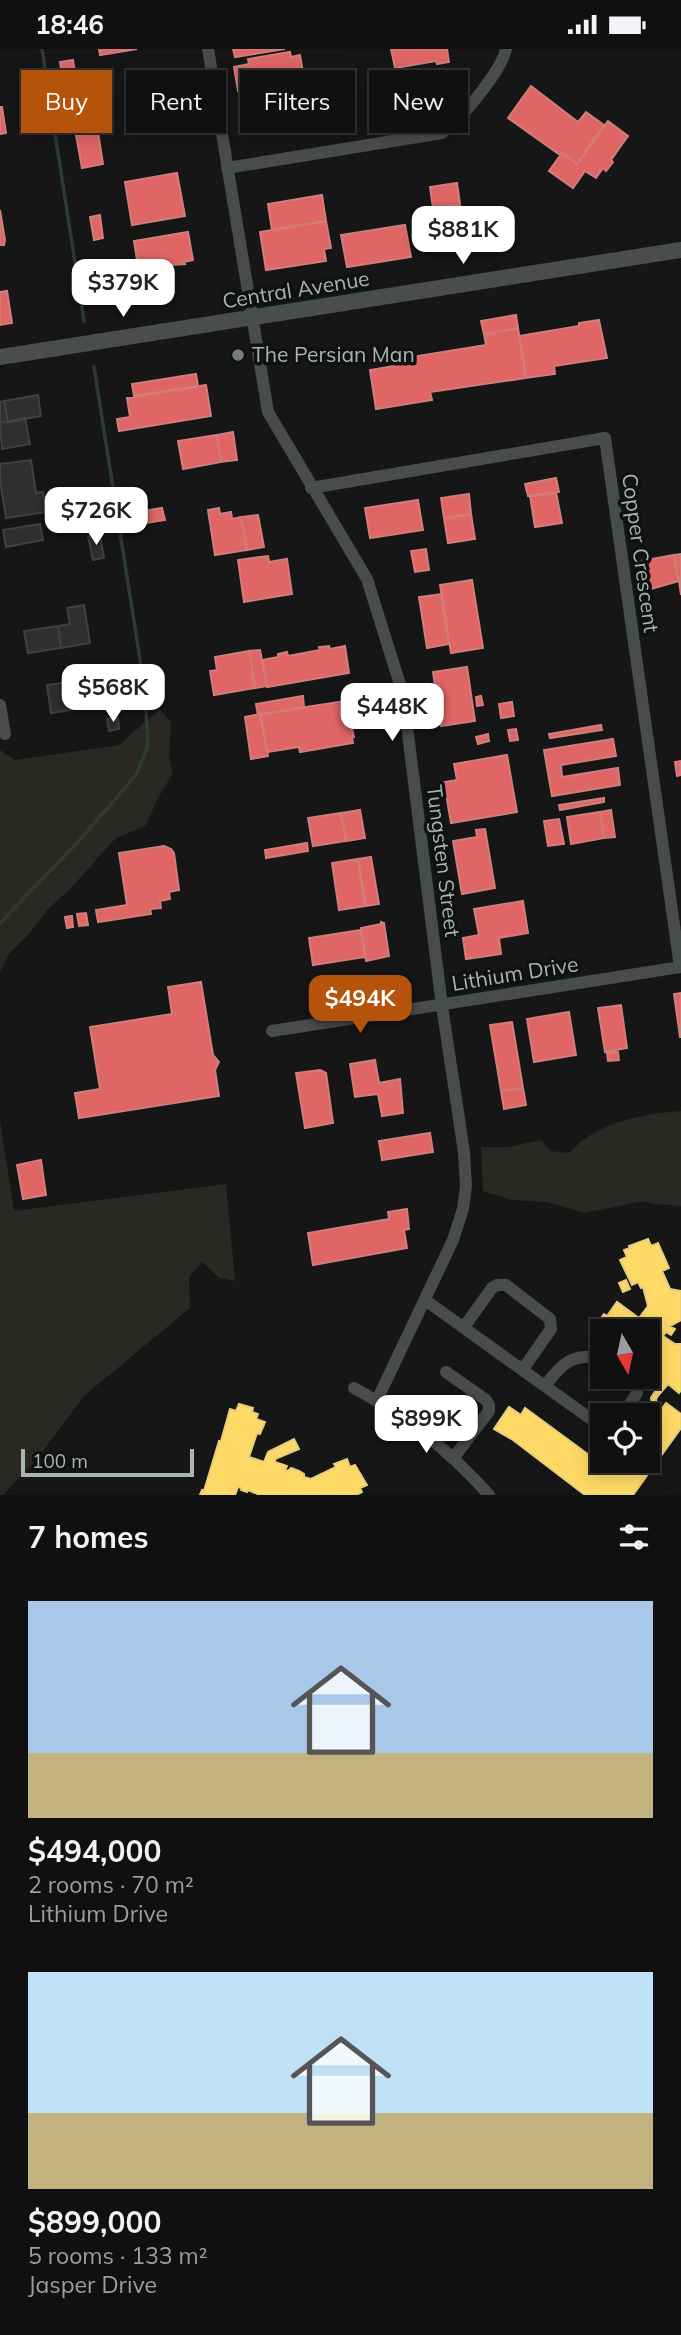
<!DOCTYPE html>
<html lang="en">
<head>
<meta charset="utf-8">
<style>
	:root { --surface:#101010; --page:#1e1e1e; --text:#f1f3f6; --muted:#9c9d9f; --line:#303030; --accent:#b45309 }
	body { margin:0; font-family:Mulish,sans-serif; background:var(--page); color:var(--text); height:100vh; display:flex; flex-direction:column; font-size:26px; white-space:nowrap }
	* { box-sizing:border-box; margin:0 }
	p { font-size:23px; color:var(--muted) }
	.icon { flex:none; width:38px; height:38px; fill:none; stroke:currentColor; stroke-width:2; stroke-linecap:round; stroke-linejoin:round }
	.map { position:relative; height:1446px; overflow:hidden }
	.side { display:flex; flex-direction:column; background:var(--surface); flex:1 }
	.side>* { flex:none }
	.hud { position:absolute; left:21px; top:21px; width:640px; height:63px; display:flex; gap:14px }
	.needle { width:46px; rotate:171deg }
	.fabs { position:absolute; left:590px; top:1270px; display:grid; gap:14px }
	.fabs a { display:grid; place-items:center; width:70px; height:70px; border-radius:0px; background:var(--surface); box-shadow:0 4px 18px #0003,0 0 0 2px var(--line); font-size:35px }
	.scale { position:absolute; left:21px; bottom:18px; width:173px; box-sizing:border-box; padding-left:7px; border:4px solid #a7b7ae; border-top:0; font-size:19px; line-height:24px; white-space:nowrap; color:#a7b7ae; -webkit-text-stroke:5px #101212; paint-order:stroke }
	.price { position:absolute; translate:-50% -60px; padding:0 16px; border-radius:14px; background:#fff; color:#222; font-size:23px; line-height:46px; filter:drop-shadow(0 2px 4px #0008) }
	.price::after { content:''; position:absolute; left:50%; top:42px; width:21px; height:16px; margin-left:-10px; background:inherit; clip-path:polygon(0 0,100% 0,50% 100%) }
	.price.active { background:var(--accent); color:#fff }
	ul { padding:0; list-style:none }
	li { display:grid; align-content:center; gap:14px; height:371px; padding:0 28px }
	li span { display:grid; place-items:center; height:217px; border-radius:0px; color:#555 }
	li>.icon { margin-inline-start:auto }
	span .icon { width:126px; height:126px; fill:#fffc; stroke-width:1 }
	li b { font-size:30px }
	h2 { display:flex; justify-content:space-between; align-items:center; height:84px; padding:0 28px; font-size:30px }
	.chip { padding:0 24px; border-radius:0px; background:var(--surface); box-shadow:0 4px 18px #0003,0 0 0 2px var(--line); font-size:24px; line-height:63px }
	.chip.active { background:var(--accent); color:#fff }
	.status { display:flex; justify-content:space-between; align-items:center; height:49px; padding:0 35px; background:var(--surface); direction:ltr }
	.status svg { height:19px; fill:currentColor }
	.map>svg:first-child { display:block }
</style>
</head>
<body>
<div class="status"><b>18:46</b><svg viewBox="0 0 49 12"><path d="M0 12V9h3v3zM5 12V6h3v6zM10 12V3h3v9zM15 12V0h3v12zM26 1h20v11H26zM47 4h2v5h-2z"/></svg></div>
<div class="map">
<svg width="681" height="1446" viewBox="0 0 681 1446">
	<rect width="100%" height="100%" fill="#161616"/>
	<!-- green -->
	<path fill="#292822" d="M160,660L171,673L169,707L173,724L158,749L146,776L115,790L69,841L47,861L30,884L9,905L0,923V701L15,711L119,696Z
		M681,1062V1157L654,1155L643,1152L585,1164L547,1153L512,1151L483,1142L481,1098H508L541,1091L551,1102L569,1104C597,1073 641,1065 681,1062Z
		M0,1071L14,1162L226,1135L235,1232L219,1229L202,1213L189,1228L190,1259L84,1347L36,1411L3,1446H0Z"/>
	<!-- homes -->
	<path fill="#ffd966" stroke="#e5cf7c" stroke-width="2" d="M648,1190L651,1197L658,1194L669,1219L662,1222L670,1240L681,1242V1271L670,1277L675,1280L671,1286L666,1283L663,1287L675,1295H681V1341L679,1344L668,1335L658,1347L654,1344L663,1332L656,1327H648V1283H611L607,1280L605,1283L596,1276L604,1265L607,1267L617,1253L639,1269L648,1257L643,1238L641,1239L638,1233L632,1236L620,1211L627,1208L624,1201L630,1199L629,1197Z
		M626,1231L630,1240L623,1243L619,1234Z
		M654,1344L658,1347L656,1350L658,1359L661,1361L666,1354L681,1365V1379L633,1446H585L513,1391L494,1380L509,1358L521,1366L525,1359L593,1409L589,1415L606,1424L616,1412H648L647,1367L653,1361L651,1349Z
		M239,1355L253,1359L252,1363L258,1365L256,1370L265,1373L260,1385L257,1384L249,1408L264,1413L268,1403L294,1390L299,1400L275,1410V1413L287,1417L285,1421L288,1422L291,1419L299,1422L304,1425V1428L311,1430L336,1418L334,1415L347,1410L350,1418L355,1416L367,1436L360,1439L362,1443L356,1446H260L248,1441L247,1443L241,1441L242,1439L238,1438L235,1446H200L202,1441L204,1442L219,1392H221L230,1360L236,1362Z"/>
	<!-- shops -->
	<path fill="#e06666" stroke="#cf7e7c" stroke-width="2" d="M99,0H137L100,6Z
		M233,0H285L235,8Z
		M391,0H447L449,13L437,15L436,12L395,19Z
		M290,3L291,8L300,6L310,63L283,68L271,77L270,70L247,74L242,41L238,42L234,18L249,15L248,10Z
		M73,11L77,37L64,39L60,13Z
		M531,37L578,73L586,63L604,76L577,115L562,104L560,106L508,69Z
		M0,58H2L6,84L0,85Z
		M608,72L628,87L611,111L613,113L606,122L603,119L596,129L585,122L573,139L549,122L562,104L577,115Z
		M98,83L103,115L82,119L76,86Z
		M177,124L185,167L132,176L125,133Z
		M457,134L460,155L433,159L430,138Z
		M322,146L326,172L272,181L268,155Z
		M460,155L467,197L440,202L433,159Z
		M0,161L5,191L4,196H0Z
		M100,166L103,189L94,191L90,168Z
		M326,172L331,199L324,200L326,212L266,221L260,183Z
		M405,176L411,208L347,218L341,186Z
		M188,183L193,211L184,213L185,215L158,217L160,227L140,230L134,192Z
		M7,242L12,274L0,276V243Z
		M516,266L518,279L484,285L481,272Z
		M599,271L607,309L554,317L555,325L526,329L519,287L579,277V274Z
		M518,279L526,329L430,343L432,351L376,360L370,321L394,317L393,311L486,296L484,285Z
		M196,325L198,337L134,347L132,335Z
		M206,336L211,367L119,382L117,370L130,368L127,349Z
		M233,383L237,411L221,413L217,386Z
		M217,386L221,413L183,420L178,392Z
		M556,429L559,443L528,447L525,435Z
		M556,443L562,474L535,478L530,447Z
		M469,445L471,465L444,469L441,449Z
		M418,451L423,481L370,489L365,459Z
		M162,459L165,471L145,474L143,462Z
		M219,459L220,465L231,463L232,470L241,468L247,501L215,506L208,461Z
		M471,465L475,490L448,494L444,469Z
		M258,466L264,498L247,501L241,468Z
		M426,500L429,521L415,523L411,502Z
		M681,505V528L678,529L674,506Z
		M674,506L678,529L681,528V546L679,532L644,542L640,512Z
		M268,507L269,513L287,510L292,545L244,553L238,511Z
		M472,531L483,599L451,604L440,536Z
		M441,545L449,595L427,599L419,548Z
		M329,597L330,600L345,597L349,624L267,638L262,611L278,608V605L287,603L288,607L320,601L319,598Z
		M260,601L267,637L255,639L249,602Z
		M249,602L255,639L214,646L210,622L217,621L215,608Z
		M467,618L475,672L441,677L433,623Z
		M303,647L304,659L258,666L256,655Z
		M481,647L483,656L477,657L476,648Z
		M346,652L354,688L352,689L353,694L300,703L299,698L267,703L260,665Z
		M512,653L514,667L501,669L499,655Z
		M260,665L268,707L251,710L245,668Z
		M601,676L602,681L550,689L549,685Z
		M516,680L518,691L510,692L508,681Z
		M488,685L489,692L478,695L476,688Z
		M613,690L616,707L561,716L562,728L618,719L620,736L552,747L544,701Z
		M507,706L517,763L451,774L444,733L457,731L454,715Z
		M681,712V726L677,727L675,713Z
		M604,749V753L560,761L559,756Z
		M360,761L365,789L346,792L341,764Z
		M611,761L615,788L604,789L600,763Z
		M600,763L604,789L571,795L567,768Z
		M341,764L346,792L313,797L308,769Z
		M559,770L564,795L548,797L544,772Z
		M485,780L495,839L462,845L453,792L477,788L476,781Z
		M307,794L308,802L266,809L265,801Z
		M164,797L171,800L174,804L179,841L169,843L170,850L160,852L161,859L150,860L151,865L98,873L96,861L127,856L119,804Z
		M371,808L379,855L365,857L358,810Z
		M358,810L366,857L339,861L332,814Z
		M523,852L528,884L499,889L501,905L466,910L463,889L479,886L474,860Z
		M86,864L88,876L79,877L77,865Z
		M72,867L73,878L67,879L65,868Z
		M381,873L384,874L389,907L366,912L361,879L381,875Z
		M361,881L365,908L313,916L309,889Z
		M201,933L213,1006L219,1013L215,1021L219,1047L79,1069L75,1044L100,1040L90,978L172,965L168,938Z
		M681,944V988H680L674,945Z
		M621,956L627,999L605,1003L598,959Z
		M569,963L576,1006L534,1013L527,970Z
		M512,973L523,1039L501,1042L490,976Z
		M618,1003L619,1011L608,1012L607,1004Z
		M375,1011L379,1034L400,1030L403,1064L382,1067L378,1045L355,1048L350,1015Z
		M320,1021L326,1024L333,1074L305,1079L296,1024Z
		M523,1039L526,1056L504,1060L501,1042Z
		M430,1084L433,1103L382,1111L379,1092Z
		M41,1111L46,1146L23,1150L17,1116Z
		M407,1160L409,1180L404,1181L407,1199L313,1216L308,1184L389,1170L388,1163Z"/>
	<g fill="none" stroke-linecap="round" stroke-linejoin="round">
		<!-- stream -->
		<path stroke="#2d3c2f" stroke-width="3.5" d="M42,0L84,272
			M0,874L77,794L125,739L137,724L148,697L145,642L94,318"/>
	</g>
	<!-- building -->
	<path fill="#2e302f" stroke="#3e4240" stroke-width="2" d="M38,346L41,367L8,373L4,352Z
		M4,352L8,373L0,374V353Z
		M25,369L30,395L2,400L0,374Z
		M31,411L36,444L43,443L46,463L6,469L0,432V415Z
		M40,475L43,491L6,498L3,481Z
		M100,485L104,509L93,511L88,487Z
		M84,556L90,594L61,599L58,577L70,575L67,559Z
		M58,577L61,599L28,604L24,582Z
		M109,627L114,654L51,664L47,636Z
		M118,669L119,680L109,682L107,670Z"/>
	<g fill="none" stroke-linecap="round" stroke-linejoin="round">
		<!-- minor -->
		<path stroke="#484c4a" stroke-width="12" d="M208,0L268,363L367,530L403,645L442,957L464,1103L466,1137L463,1160L453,1191L377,1351
			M227,119L442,84C460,72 502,21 506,0
			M311,439L605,389L680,918
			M0,656L5,685
			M272,982L681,918
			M425,1251L595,1373L602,1375
			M464,1278L492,1239L497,1236H506L550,1270L551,1280L523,1320
			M446,1323L486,1351L489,1356V1362L454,1408
			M546,1336C561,1315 573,1303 602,1310
			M354,1339C406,1367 450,1402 489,1446
			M622,1367L637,1344L634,1332L629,1328"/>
		<!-- major -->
		<path stroke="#494d4b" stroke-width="16" d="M0,308L681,201"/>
	</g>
	<!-- markers -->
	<circle fill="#747f79" stroke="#101212" stroke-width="2.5" cx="238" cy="306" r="7"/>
	<g text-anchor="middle" stroke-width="7" stroke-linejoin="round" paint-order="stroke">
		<!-- street labels -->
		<g font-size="21" fill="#a7b7ae" stroke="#101212">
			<text transform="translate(296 241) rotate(-9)" y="7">Central Avenue</text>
			<text transform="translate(640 504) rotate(82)" y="7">Copper Crescent</text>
			<text transform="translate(443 812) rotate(83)" y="7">Tungsten Street</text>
			<text transform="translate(515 925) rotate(-9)" y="7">Lithium Drive</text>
		</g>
		<!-- poi labels -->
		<g font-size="21" fill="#a7b7ae" stroke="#101212" text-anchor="start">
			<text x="252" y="313">The Persian Man</text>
		</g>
	</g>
</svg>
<div class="fabs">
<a><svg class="needle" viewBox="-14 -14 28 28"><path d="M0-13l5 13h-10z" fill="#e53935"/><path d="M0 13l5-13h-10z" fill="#9c9d9f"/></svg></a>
<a><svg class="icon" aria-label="locate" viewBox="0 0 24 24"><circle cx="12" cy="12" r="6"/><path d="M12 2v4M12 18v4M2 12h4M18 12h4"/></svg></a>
</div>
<div class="scale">100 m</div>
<b class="price" style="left:463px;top:217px">$881K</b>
<b class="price" style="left:123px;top:270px">$379K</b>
<b class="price" style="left:96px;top:498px">$726K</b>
<b class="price" style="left:113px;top:675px">$568K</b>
<b class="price" style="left:392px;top:694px">$448K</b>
<b class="price active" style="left:360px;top:986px">$494K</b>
<b class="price" style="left:426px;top:1406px">$899K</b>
<div class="hud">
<a class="chip active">Buy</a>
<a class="chip">Rent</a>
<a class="chip">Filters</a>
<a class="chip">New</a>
</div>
</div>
<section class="side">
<h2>7 homes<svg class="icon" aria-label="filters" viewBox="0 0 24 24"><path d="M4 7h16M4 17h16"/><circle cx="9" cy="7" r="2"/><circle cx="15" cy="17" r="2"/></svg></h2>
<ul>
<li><span style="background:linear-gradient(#a9c7e8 70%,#c2b280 0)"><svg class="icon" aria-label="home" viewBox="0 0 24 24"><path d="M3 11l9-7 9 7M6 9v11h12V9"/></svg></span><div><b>$494,000</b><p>2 rooms · 70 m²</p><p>Lithium Drive</p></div></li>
<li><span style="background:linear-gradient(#bfe0f5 65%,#c2b280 0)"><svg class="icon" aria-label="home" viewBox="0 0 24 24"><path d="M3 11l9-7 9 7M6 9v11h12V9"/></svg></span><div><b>$899,000</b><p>5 rooms · 133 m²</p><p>Jasper Drive</p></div></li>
</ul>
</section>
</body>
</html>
